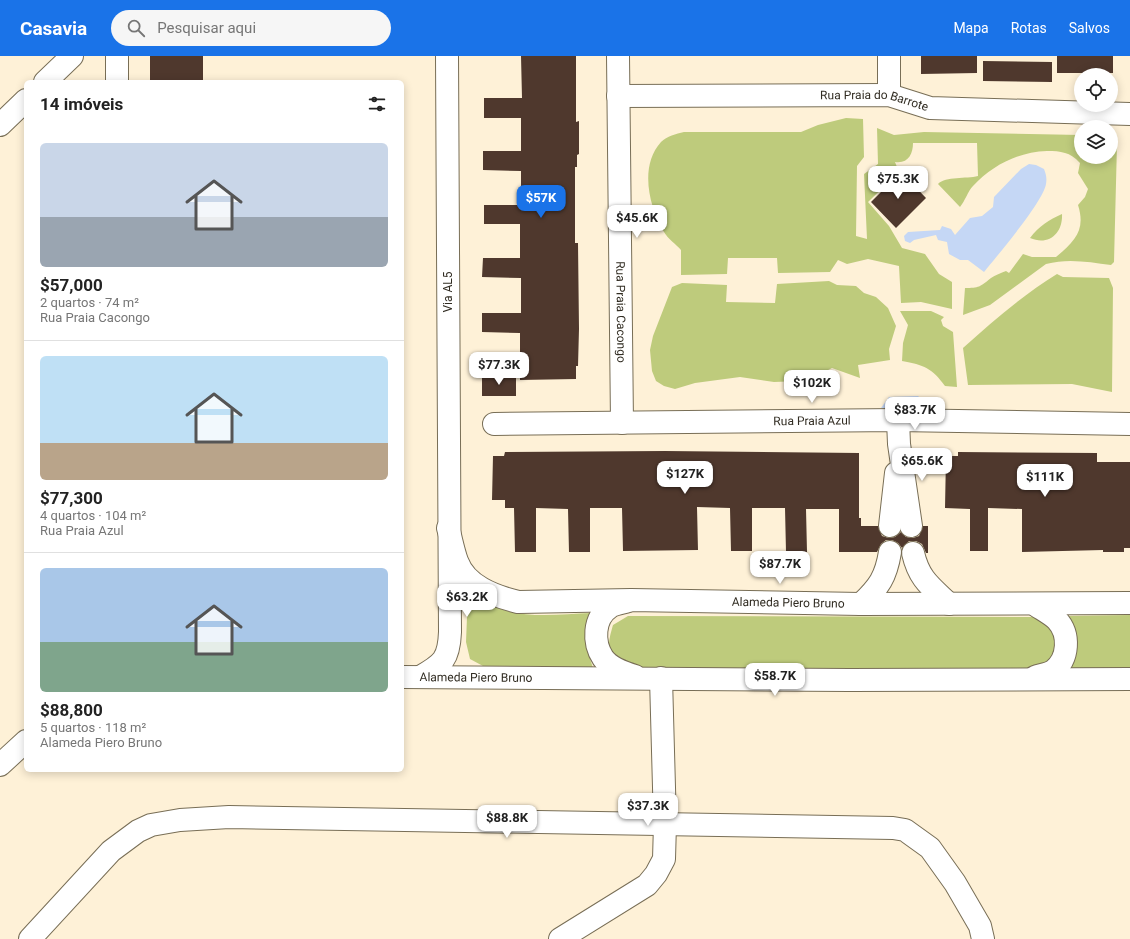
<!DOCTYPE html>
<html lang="pt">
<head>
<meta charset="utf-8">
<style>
	:root { --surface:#fff; --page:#f6f6f6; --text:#222; --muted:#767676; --line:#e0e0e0; --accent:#1a73e8 }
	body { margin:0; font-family:Roboto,sans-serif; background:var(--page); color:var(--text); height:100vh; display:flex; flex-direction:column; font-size:15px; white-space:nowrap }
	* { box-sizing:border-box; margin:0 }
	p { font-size:13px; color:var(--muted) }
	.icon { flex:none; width:22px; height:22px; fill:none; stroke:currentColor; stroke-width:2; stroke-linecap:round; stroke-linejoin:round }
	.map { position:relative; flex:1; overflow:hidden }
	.drawer { position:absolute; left:24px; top:24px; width:380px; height:692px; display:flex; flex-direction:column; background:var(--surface); border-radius:6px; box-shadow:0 2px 10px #0003 }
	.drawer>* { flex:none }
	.tools { position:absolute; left:1074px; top:12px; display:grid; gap:8px }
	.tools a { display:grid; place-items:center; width:44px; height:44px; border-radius:50%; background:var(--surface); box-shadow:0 2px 10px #0003; font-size:20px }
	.price { position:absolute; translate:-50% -34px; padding:0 9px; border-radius:8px; background:#fff; color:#222; font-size:13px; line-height:26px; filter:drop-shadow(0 1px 2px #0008) }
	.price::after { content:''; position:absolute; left:50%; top:24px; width:12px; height:9px; margin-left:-6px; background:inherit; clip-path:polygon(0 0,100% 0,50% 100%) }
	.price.on { background:var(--accent); color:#fff }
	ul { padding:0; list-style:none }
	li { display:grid; align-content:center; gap:8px; height:212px; padding:0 16px }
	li+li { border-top:1px solid var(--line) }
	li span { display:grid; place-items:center; height:124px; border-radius:6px; color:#555 }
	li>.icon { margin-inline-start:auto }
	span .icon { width:72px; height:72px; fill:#fffc; stroke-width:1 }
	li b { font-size:17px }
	h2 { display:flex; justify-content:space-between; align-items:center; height:48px; padding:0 16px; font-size:17px }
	header { display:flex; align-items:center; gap:24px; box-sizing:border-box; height:56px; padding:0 20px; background:var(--accent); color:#fff }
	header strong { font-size:19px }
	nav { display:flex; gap:22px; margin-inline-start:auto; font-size:14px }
	.search { width:280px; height:36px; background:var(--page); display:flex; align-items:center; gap:10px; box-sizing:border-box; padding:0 14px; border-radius:22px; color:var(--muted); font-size:15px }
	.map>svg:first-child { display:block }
</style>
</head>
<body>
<header>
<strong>Casavia</strong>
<div class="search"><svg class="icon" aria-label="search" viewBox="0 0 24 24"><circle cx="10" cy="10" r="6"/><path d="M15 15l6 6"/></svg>Pesquisar aqui</div>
<nav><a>Mapa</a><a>Rotas</a><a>Salvos</a></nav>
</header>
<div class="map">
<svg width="1130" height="883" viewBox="0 0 1130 883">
	<rect width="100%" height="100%" fill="#fef1d7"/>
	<!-- green -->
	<path fill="#becb7c" d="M846,62L863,63L864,101L857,110L856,180L867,183L864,118L878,108L877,72L894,79L924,76L1081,79V101H1111V83L1117,88L1114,206L1111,209C1089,206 1068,202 1046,208L990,249L963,259L965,232C979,232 980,231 991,222C995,219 1001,217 1006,215L1009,217L1023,198L1032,201H1056C1075,185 1086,174 1078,149L1085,141L1088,133L1078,117L1080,107C1070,96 1061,95 1047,95C1018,96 993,109 973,130C968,135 965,145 960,151L938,128C946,120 966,123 978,120L977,87H913C913,98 908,108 895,106L899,116L868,146L889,170L902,192L925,198L939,218L952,226V253L921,246L901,247L899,210L868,203L847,208L838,204L830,216L778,217L777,202H728L727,218L681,219V194C676,188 668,183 664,176C649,151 639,110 661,86C667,80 676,78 684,76H801L818,69Z
		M1062,158C1063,177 1049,190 1030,182C1039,170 1049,164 1062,158Z
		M1057,218L1063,221L1109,222L1113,232L1112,336L1072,328L968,329L963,292C993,265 1023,239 1057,218Z
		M829,225L837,229L856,230L864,237L876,241L888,252L896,270L889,293L890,304L858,309L860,322L832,312L811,323L801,325L774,326L740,321L695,327L675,333L664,330L656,325L652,315L650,294L653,280L672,231L682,227L727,229L726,246L775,247L777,228Z
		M900,255H931L944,261L941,264L943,270L953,276L957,331L945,330C932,312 924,309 902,305L903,287L908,269Z
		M468,536C477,542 487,548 498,552C527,563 561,558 591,557C584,579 586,591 593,612H500L483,610L470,603L466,586Z
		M1130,559V613H1068V560Z
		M628,560L1041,561L1055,572L1057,589L1052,605L1036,615L627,613C607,598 606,593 613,569Z"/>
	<!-- water -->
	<path fill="#c5d7f5" d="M1029,108L1036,109L1044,113C1046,118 1047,122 1046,128C1043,146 997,200 984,216L968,204H960L949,198L947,186L938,184L936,179L914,184L910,187L905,185L904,180L908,176L940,174L942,170L951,173L955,179L970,162L982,160L993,151L994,141L1021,113Z
		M918,340L931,352H881L889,341Z"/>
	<!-- building -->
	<path fill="#4f382d" d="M150,0H203V26H150Z
		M521,0H576V66L579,65V98L577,99V111H575V187H578L579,273L578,310H576V323L520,324V277L482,276V257H521V222L482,221L483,202H520V168H484V149H521V115L483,114V95H521V62H484V42H522Z
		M921,0H977V17L921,18Z
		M1057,0H1113V17H1057Z
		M983,5L1052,6V26L983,25Z
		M901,116L926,142L896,172L871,146Z
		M482,320H516V340H482Z
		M665,395L859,397V462H861V470H878L882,480L889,482L895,481L901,476L906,481L913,482L919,480L923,470H928V497H926L922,488L916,485H909L902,492L898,487L892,484H886L881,488L877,496H839V453H806L807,496H786L785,452H752V495H731L730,452L697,451L698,494L623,495L622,452H590V496H569L568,453L536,452V496H515L514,452H505V444H492L493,400H504L505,396Z
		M958,396L1097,397V406H1130V492H1124V496H1103V494L1022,496V453L988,452V495H970V453L945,452L946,400H958Z"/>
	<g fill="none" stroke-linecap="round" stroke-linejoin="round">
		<defs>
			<g id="minor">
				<path id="s1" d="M618,0L622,367"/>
				<path d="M889,0V39"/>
				<path id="s2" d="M618,40L889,39L930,52L1130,58"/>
				<path d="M898,364L899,388L911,470"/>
				<path id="s3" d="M494,368L898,364L1130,368"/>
				<path d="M890,470L896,417"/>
				<path d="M913,497C919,523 930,530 949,548"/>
				<path d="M861,548C879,531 886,521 890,496"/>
				<path d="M30,883L111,795L138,775L151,769L180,764L229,761L893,772L905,774L930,792L955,827L980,870L983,883"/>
				<path d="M560,883L647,829L656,818L664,803L665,768L661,622"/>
			</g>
			<g id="tertiary">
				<path d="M117,0V26"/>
				<path d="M45,26L72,0"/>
				<path d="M0,69L26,44"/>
				<path id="s4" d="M448,472C451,482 453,494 457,505C466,530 494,540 518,546L631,544L861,548L1130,547"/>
				<path d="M628,545C622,547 614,548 610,551C593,562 593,587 603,602C610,612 625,617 635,620"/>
				<path d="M1034,548C1041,553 1051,558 1057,564C1070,578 1069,603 1053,615C1048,618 1040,619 1035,621"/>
				<path id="s5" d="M402,621L850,624L1130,623"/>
				<path d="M420,621C443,608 449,603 450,576L447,0"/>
				<path d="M0,709L26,685"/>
			</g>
		</defs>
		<!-- minor casing -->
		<use href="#minor" stroke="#786e56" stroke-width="24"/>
		<!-- tertiary casing -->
		<use href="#tertiary" stroke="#786e56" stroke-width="24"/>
		<!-- minor -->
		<use href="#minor" stroke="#fff" stroke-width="22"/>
		<!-- tertiary -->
		<use href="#tertiary" stroke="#fff" stroke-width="22"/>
	</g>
	<g text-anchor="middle" stroke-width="4" stroke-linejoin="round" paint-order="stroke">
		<!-- street labels -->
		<g font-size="12" fill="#312c22" stroke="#fff">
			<text dy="4" stroke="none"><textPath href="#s2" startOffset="257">Rua Praia do Barrote</textPath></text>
			<text transform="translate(448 236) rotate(-90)" y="4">Via AL5</text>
			<text dy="4" stroke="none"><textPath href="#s1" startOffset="256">Rua Praia Cacongo</textPath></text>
			<text dy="4" stroke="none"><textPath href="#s3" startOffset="318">Rua Praia Azul</textPath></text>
			<text dy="4" stroke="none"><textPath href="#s4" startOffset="381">Alameda Piero Bruno</textPath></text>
			<text dy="4" stroke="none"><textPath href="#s5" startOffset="74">Alameda Piero Bruno</textPath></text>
		</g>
	</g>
</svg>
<div class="tools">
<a><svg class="icon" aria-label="locate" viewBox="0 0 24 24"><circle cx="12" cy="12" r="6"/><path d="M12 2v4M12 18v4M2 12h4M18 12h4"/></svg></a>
<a><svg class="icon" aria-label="layers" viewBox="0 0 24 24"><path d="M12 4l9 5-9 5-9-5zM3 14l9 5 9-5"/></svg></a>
</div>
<b class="price" style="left:898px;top:144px">$75.3K</b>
<b class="price on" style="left:541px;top:163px">$57K</b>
<b class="price" style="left:637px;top:183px">$45.6K</b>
<b class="price" style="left:499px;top:330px">$77.3K</b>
<b class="price" style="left:812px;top:348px">$102K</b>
<b class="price" style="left:915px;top:375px">$83.7K</b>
<b class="price" style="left:922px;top:426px">$65.6K</b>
<b class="price" style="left:685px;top:439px">$127K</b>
<b class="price" style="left:1045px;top:442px">$111K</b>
<b class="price" style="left:780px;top:529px">$87.7K</b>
<b class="price" style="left:467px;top:562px">$63.2K</b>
<b class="price" style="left:775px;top:641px">$58.7K</b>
<b class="price" style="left:648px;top:771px">$37.3K</b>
<b class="price" style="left:507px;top:783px">$88.8K</b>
<section class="drawer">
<h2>14 imóveis<svg class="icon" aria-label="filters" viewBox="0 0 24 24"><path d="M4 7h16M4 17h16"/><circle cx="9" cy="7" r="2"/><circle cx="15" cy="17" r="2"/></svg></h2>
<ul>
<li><span style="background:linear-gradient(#c9d6e8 60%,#9aa5b1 0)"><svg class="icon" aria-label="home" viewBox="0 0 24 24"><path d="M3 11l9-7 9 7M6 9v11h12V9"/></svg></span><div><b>$57,000</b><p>2 quartos · 74 m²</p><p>Rua Praia Cacongo</p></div></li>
<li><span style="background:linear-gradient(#bfe0f5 70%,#b9a48a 0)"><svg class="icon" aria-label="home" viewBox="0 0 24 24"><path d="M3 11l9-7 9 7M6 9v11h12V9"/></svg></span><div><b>$77,300</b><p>4 quartos · 104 m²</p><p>Rua Praia Azul</p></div></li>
<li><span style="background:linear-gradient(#a9c7e8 60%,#7fa58c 0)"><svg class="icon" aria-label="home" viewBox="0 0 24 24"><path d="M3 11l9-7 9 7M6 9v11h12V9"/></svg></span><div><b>$88,800</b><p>5 quartos · 118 m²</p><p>Alameda Piero Bruno</p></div></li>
</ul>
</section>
</div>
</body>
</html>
